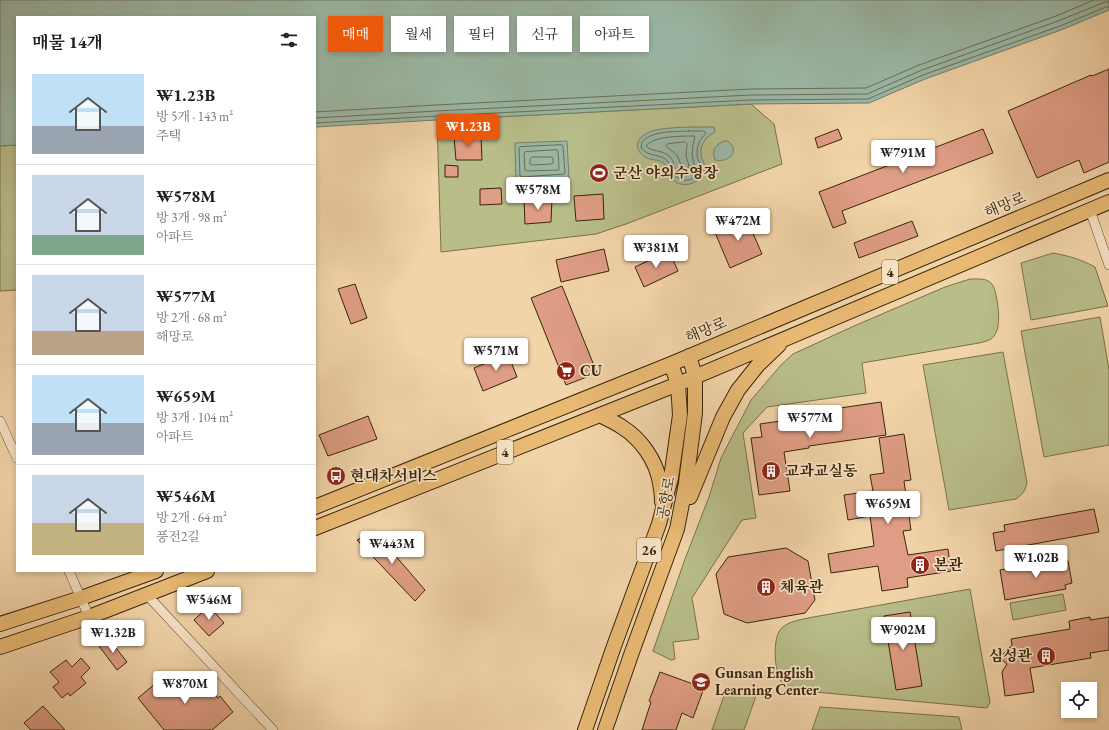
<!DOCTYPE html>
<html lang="ko">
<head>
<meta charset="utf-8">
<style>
	:root { --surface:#fff; --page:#f6f6f6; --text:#202124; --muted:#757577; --line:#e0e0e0; --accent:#ea580c }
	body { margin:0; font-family:"EB Garamond","Noto Serif KR",serif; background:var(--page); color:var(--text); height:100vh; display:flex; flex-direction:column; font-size:15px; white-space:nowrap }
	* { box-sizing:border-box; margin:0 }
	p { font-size:13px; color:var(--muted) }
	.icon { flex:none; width:22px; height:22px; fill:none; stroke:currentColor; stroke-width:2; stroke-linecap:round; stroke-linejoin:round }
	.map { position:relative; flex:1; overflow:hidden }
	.side { position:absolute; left:16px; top:16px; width:300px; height:556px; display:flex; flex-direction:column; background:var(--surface); border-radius:0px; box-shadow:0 2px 6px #0003 }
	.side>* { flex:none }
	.guide { position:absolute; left:328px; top:16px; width:380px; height:36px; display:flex; gap:8px }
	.fabs { position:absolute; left:1061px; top:682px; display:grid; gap:8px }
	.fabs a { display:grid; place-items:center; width:36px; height:36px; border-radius:0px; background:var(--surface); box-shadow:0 2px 6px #0003; font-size:20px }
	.price { position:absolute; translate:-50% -34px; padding:0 9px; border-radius:4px; background:#fff; color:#222; font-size:13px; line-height:26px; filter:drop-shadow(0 1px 2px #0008) }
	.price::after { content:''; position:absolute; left:50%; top:24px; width:12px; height:9px; margin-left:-6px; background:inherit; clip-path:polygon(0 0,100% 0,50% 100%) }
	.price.selected { background:var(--accent); color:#fff }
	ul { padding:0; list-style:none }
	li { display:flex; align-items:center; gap:12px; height:100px; padding:0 16px }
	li+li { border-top:1px solid var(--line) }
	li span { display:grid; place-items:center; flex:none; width:112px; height:80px; border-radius:0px; color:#555 }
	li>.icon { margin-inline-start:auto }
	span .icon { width:48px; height:48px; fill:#fffc; stroke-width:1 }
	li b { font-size:17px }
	h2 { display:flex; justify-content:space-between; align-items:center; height:48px; padding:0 16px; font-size:17px }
	.pill { padding:0 14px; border-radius:0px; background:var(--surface); box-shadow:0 2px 6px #0003; font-size:14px; line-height:36px }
	.pill.selected { background:var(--accent); color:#fff }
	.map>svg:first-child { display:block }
</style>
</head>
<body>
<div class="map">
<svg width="1109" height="730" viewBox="0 0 1109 730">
	<rect width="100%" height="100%" fill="#f2d4a9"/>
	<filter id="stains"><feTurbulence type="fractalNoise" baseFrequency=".005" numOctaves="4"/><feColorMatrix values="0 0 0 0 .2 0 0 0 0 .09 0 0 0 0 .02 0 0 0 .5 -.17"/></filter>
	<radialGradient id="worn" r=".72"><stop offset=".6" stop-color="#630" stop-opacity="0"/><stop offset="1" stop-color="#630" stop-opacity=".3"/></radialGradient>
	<!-- green -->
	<path fill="#b8bd8a" stroke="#7a714a" d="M751,104L774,124L782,164L626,224L596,234L441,252L437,120Z
		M17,145V290L0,291V146Z
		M1053,253C1069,256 1080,259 1095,267L1108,306L1031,320L1021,263Z
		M970,279C977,279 986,278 991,283C997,288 1000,318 998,325C998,330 995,336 991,339C988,341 983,342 979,343L862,363L866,393L767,407L743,433L756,518L742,520L692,598L699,639L673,642L675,659L671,660L653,651L685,559L709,497L721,458L751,400L781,365L793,354L854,326L945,287Z
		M1100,317L1109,370V445L1044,457L1021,331Z
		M1003,352L1027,483C1025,491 1023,494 1016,499L949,510L923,365Z
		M970,589L990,702L987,708L794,690C791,689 788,688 785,686C774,678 772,641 780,630C786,622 799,620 808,618Z
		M1063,594L1066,610L1013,620L1010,603Z
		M727,687L756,696L744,730H712Z
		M820,707L959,717L962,730H812Z"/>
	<!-- water -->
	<path fill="#9bb8a6" stroke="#757d68" d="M0,0H1109V10L1061,30L925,79L869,103L751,104L437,120L315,127V17H17V145L0,146Z
		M689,127H714L715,132C707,136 700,144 701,154C701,157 703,160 704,163C706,171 701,179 693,183C683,187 672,183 668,173C666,169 666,164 662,162C659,160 654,160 650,159C642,157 633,148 640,139C648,127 676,128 689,127Z
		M567,141L569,178L516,181L515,143Z
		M725,141H728C741,152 728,163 715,160C711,150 716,144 725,141Z"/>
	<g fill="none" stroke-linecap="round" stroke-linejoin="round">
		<!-- shore -->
		<path stroke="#6b6e58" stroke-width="1" d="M315,112L436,105L751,89L866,88L919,65L1056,16L1094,0
			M315,118L437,111L751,95L867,94L922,70L1058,21L1105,2H1109
			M315,123L437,116L751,100L868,99L923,75L1060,26L1106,7H1109
			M689,131H704L706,133C703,137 699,140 698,146C697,148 697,152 697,155C697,158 699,161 700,164C702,171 696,178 689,180C683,181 679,179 675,176C670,172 671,166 668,162C662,153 649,158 641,148L642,142C653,130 675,132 689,131Z
			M694,136L695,138L693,144L692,155L695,168C692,175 684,178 678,172C672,167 676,159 666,154C660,150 652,152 646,146C652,136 683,136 694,136Z
			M685,142L687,144L686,156L689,166L688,168L686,169L682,167L677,155L666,146L668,144Z
			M562,145L563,147L565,173L564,174L522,177L520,176L519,149L520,147Z
			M557,150L558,152L559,168V170L527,171L525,170L524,154L525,152Z
			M532,157H551L553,158V163L551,164L532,165L530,164V159Z"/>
	</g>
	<!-- building -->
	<path fill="#df9d85" stroke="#3b250a" d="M1109,69V162L1084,173L1079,160L1037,178L1008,111L1091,75L1092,76Z
		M838,129L842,139L818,148L815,138Z
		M983,129L993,153L842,211L846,223L833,228L819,192Z
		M481,136L482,160H456L454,137Z
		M445,165L458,166V177H445Z
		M501,188L502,204L480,205V189Z
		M603,194L604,219L576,221L574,196Z
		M552,198L551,222L525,224L524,199Z
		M746,217L762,254L730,268L714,230Z
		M912,221L918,236L859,258L854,243Z
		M604,249L609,271L561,282L556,260Z
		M669,251L678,271L644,287L635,267Z
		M355,284L367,318L351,324L338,289Z
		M562,286L597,373L566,385L531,298Z
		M508,354L517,377L483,391L474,368Z
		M881,402L886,435L809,446V448L784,452L790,491L759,495L751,438L762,437L760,424L814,416L813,412Z
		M368,416L377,439L328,456L319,435Z
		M904,434L911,480L904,481L911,530L903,531L908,555L948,549L951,571L907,578L908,587L882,591L878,566L831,573L828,554L874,546L870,516L848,520L844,495L873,491L870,475L884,473L879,438Z
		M1094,509L1099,532L996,551L993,533L1005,531L1004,525Z
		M375,532L425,590L415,601L357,540Z
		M786,548L808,561L815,600L805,613L747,623L724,614L716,574L728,557Z
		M1062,559V562L1068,561L1072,583L1065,585L1066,589L1005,600L1000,570Z
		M209,606L224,623L209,636L194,620Z
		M910,612L922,686L896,690L884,616Z
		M1090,617V620L1109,617V650L1090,653L1091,658L1030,668L1034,692L1005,696L1002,672L1007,664L1002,660V655L1012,645L1011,639L1070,629L1069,621Z
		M109,639L127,662L117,670L99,646Z
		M81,658L90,668L81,677L86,683L70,696L68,693L62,698L53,687L59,682L50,672L66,660L72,667Z
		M660,672L704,688L693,718L682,713L676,730H642L651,702L649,701Z
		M167,674L180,689L198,674L218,698L220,696L233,712L212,730H164L138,698Z
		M43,706L65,730H31L24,723Z"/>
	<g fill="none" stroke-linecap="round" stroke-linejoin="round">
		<defs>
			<path id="street" d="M1090,210L1109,265
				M0,421L17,458
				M69,571L89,617
				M147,595L273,730"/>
			<path id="primary" d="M600,415C607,419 615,422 622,427C641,439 656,460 660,483C661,489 662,495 662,502
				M690,497L723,417L738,390L758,365L779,345
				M315,507L671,364L1109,180
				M315,528L678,384L1109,202
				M0,624L81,598L156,571
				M0,647L89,617L207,571
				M585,730L614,646L659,524L671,478L680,415L678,384L671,364
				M605,730L632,652L677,529L686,483L695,413V376L689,356"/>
		</defs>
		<!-- street casing -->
		<use href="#street" stroke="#695132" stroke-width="10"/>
		<!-- primary casing -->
		<use href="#primary" stroke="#3b250a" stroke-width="16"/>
		<!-- street -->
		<use href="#street" stroke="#f7e3c7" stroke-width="9"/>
		<!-- primary -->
		<use href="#primary" stroke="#e9ba74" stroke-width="14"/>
	</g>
	<!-- icons -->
	<defs>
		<symbol id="stadium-disc" viewBox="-11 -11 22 22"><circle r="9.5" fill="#8f2418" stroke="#f7e3c7"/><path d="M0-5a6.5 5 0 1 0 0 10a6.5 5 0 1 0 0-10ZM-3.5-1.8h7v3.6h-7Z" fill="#fff"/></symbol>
		<symbol id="supermarket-disc" viewBox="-11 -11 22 22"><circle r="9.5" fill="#8f2418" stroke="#f7e3c7"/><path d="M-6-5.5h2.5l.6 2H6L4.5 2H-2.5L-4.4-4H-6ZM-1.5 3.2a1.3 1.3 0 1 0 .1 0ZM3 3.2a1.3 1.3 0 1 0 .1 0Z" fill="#fff"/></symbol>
		<symbol id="building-disc" viewBox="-11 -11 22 22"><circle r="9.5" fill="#8f2418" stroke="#f7e3c7"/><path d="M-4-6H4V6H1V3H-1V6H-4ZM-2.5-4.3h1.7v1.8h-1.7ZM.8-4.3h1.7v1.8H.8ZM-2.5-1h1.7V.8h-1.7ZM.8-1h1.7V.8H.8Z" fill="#fff"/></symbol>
		<symbol id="bus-disc" viewBox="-11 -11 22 22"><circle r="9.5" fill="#8f2418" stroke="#f7e3c7"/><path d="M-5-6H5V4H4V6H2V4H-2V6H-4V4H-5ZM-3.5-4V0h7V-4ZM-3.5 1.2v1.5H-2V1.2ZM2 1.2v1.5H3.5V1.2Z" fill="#fff"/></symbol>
		<symbol id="school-disc" viewBox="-11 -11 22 22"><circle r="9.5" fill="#8f2418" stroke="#f7e3c7"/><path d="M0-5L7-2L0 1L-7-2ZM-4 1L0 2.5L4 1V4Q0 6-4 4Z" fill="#fff"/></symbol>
	</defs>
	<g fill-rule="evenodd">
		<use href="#stadium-disc" x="588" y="162" width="22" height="22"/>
		<use href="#supermarket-disc" x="555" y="360" width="22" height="22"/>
		<use href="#building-disc" x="760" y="460" width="22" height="22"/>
		<use href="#bus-disc" x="325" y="465" width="22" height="22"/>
		<use href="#building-disc" x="909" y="554" width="22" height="22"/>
		<use href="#building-disc" x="755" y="576" width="22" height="22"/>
		<use href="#building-disc" x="1035" y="645" width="22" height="22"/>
		<use href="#school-disc" x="690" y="671" width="22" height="22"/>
	</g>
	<g text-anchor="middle" stroke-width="3.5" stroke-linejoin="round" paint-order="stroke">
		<!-- shield labels -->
		<g fill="#f7e3c7" stroke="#735e43" stroke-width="1">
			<rect x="882" y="260" width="16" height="24" rx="3"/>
			<rect x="497" y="440" width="16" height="24" rx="3"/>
			<rect x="637" y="538" width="24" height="24" rx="3"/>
		</g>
		<g font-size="14" font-weight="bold" fill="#3b250a">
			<text x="890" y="277">4</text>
			<text x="505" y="457">4</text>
			<text x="649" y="555">26</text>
		</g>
		<!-- poi labels -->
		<g font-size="15" font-weight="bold" fill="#3b250a" stroke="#f7e3c7" text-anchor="start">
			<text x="613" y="178">군산 야외수영장</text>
			<text x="580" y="376">CU</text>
			<text x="785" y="476">교과교실동</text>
			<text x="350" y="481">현대차서비스</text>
			<text x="934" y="570">본관</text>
			<text x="780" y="592">체육관</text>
			<text x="1032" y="661" text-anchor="end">심성관</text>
			<text x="715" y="678">Gunsan English<tspan x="715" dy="17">Learning Center</tspan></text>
		</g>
		<!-- street labels -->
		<g font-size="15" fill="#3b250a" stroke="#f7e3c7">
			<text transform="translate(1005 205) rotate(-23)" y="5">해망로</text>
			<text transform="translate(706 330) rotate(-23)" y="5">해망로</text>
			<text transform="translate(666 498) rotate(-80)" y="5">공항로</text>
		</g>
	</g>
	<rect width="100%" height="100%" filter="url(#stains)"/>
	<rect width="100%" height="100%" fill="url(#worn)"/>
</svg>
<div class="fabs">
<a><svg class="icon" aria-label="locate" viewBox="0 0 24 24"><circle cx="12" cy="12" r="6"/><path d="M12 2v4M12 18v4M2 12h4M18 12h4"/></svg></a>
</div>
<b class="price selected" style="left:468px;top:148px">₩1.23B</b>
<b class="price" style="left:903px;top:174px">₩791M</b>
<b class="price" style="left:538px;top:211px">₩578M</b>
<b class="price" style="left:738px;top:242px">₩472M</b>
<b class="price" style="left:656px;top:269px">₩381M</b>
<b class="price" style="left:496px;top:372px">₩571M</b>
<b class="price" style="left:810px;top:439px">₩577M</b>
<b class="price" style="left:888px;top:525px">₩659M</b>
<b class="price" style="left:392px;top:565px">₩443M</b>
<b class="price" style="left:1036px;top:579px">₩1.02B</b>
<b class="price" style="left:209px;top:621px">₩546M</b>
<b class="price" style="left:903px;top:651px">₩902M</b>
<b class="price" style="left:113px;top:654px">₩1.32B</b>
<b class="price" style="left:185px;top:705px">₩870M</b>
<div class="guide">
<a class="pill selected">매매</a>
<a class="pill">월세</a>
<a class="pill">필터</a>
<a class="pill">신규</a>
<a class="pill">아파트</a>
</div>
<section class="side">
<h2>매물 14개<svg class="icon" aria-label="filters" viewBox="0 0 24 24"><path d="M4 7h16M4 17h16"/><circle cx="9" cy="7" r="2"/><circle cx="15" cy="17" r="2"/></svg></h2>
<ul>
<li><span style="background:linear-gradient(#bfe0f5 65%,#9aa5b1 0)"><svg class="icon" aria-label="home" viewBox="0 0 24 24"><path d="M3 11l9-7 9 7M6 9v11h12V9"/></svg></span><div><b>₩1.23B</b><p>방 5개 · 143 m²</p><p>주택</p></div></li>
<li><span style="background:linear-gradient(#c9d6e8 75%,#7fa58c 0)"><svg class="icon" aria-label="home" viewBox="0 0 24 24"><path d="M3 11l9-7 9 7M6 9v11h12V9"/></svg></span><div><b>₩578M</b><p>방 3개 · 98 m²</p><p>아파트</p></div></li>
<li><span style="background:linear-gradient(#c9d6e8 70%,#b9a48a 0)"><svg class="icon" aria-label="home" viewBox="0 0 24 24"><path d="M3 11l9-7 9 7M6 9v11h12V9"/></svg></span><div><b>₩577M</b><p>방 2개 · 68 m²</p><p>해망로</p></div></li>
<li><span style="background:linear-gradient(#bfe0f5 60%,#9aa5b1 0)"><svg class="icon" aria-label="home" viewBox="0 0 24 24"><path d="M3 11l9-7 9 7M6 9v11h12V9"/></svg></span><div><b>₩659M</b><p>방 3개 · 104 m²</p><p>아파트</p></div></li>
<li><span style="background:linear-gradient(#c9d6e8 60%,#c2b280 0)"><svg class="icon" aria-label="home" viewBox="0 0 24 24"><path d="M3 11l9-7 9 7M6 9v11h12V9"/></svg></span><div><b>₩546M</b><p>방 2개 · 64 m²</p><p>풍전2길</p></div></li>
</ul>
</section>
</div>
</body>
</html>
